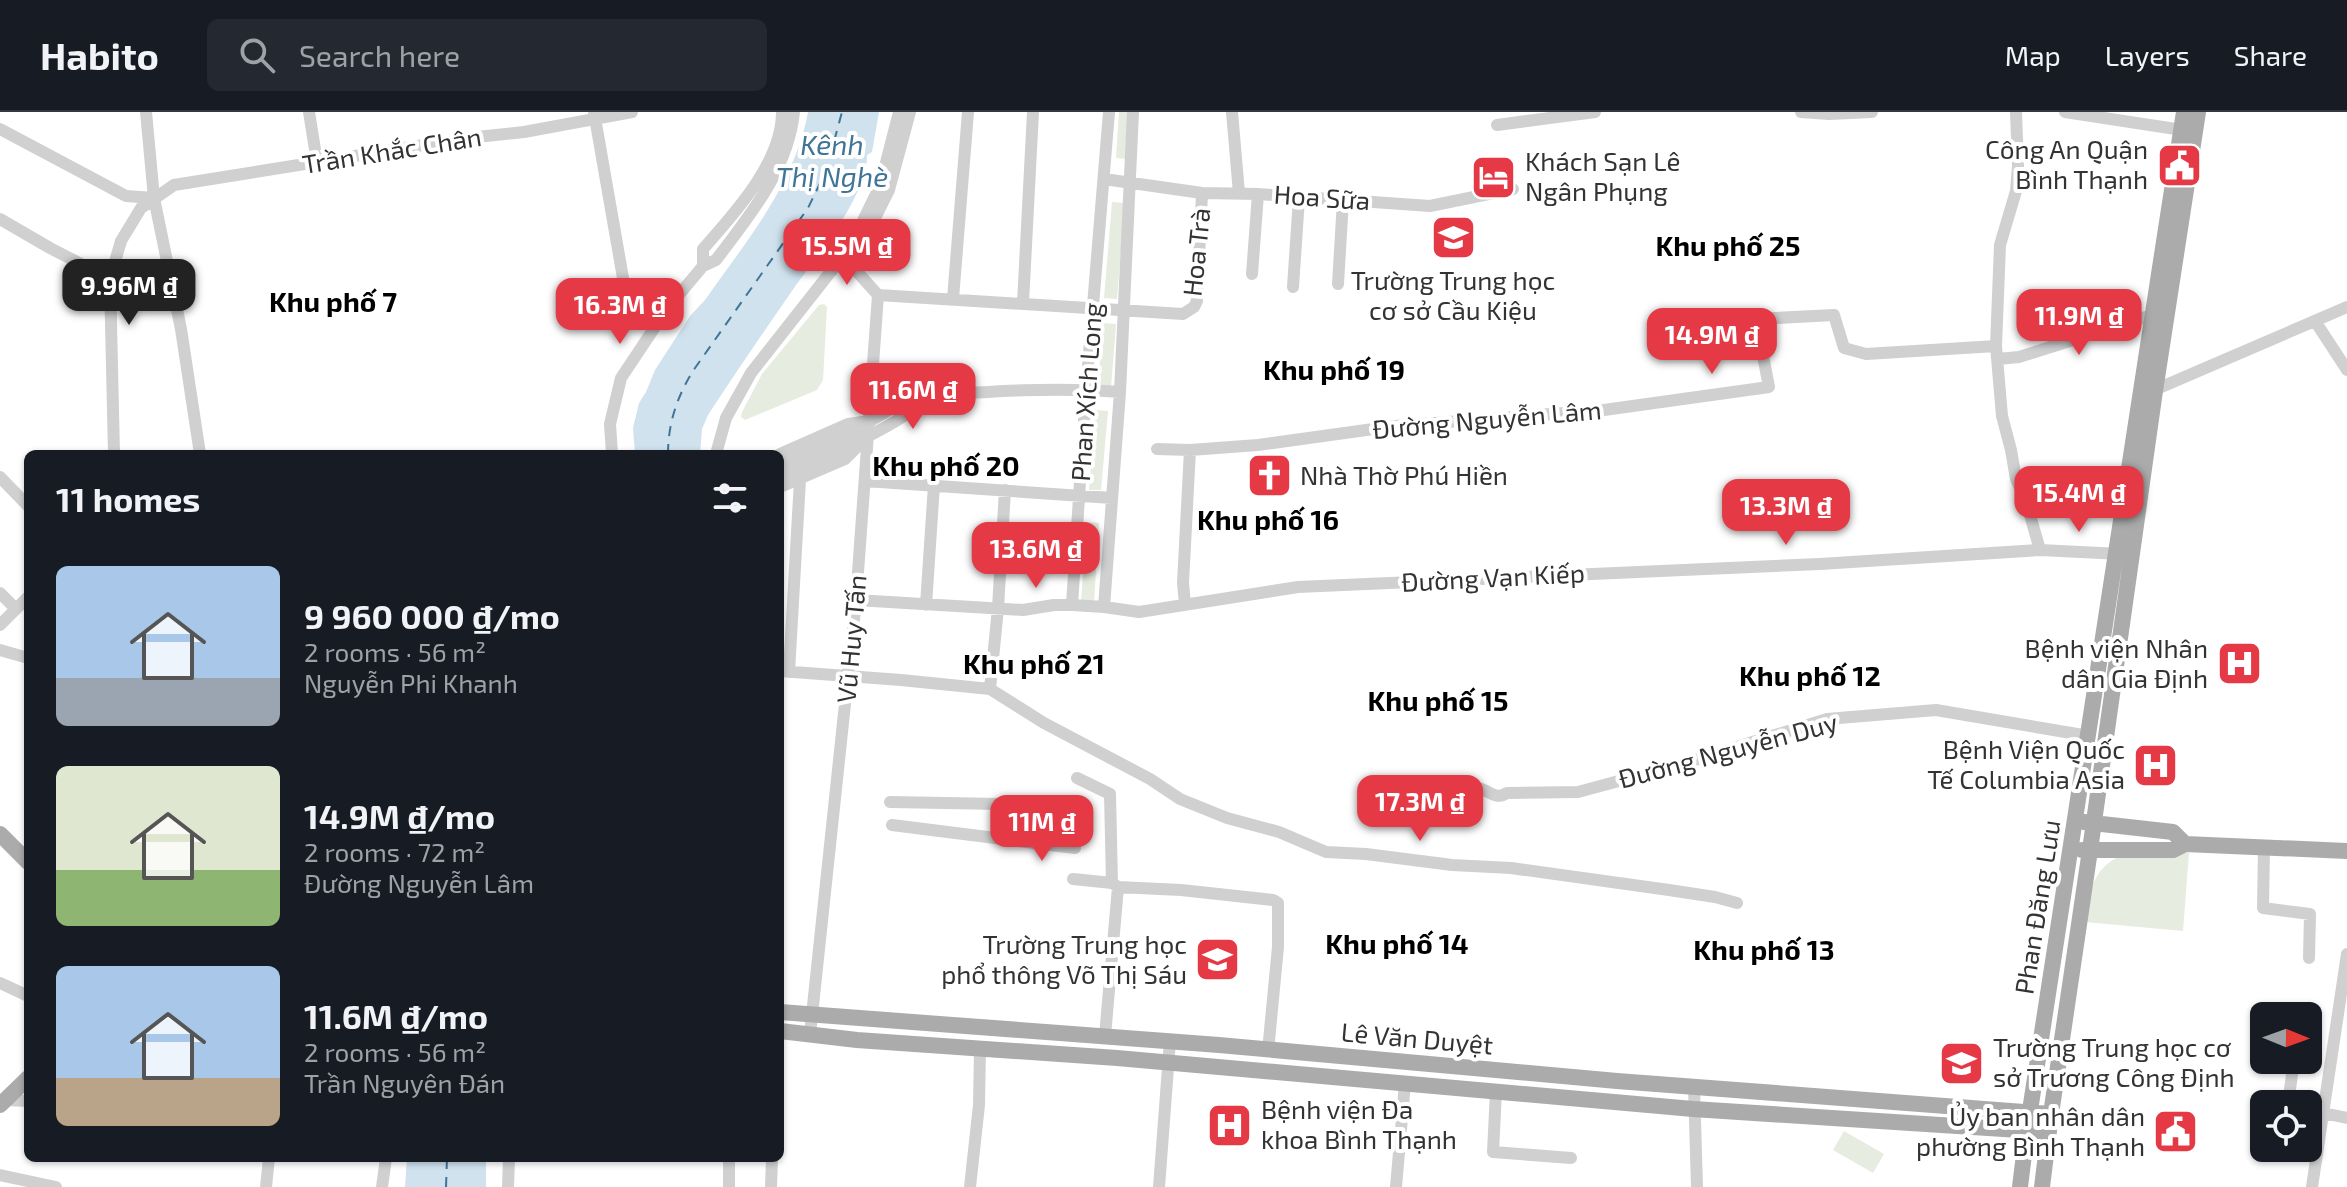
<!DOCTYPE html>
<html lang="en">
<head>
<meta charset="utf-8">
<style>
	:root { --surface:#171b24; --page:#242831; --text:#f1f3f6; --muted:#9ea1a6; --line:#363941; --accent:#e63946 }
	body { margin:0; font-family:"Exo 2",sans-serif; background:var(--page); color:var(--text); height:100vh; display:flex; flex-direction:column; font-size:30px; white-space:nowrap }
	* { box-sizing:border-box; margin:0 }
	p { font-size:26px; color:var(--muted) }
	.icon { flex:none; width:44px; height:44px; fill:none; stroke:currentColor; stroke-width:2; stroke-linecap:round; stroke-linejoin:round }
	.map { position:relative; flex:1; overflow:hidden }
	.sheet { position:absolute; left:24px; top:338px; width:760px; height:712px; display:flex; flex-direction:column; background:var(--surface); border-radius:12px; box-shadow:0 2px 6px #0004 }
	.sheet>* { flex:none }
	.needle { width:52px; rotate:91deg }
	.fabs { position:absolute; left:2250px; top:890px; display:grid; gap:16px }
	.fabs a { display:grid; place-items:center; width:72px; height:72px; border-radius:12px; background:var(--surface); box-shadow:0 2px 6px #0004; font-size:40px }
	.price { position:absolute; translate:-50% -68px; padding:0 18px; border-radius:16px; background:var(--accent); color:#fff; font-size:26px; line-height:52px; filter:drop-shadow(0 2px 4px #0008) }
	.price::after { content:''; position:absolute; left:50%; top:48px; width:24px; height:18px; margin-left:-12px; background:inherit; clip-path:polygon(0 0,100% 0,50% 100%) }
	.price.selected { background:#222; color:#fff }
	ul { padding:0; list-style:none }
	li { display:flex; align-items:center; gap:24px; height:200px; padding:0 32px }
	li span { display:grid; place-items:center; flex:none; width:224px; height:160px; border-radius:12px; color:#555 }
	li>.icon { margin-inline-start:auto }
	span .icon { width:96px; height:96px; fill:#fffc; stroke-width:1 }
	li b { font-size:34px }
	h2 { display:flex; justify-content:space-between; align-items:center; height:96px; padding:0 32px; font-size:34px }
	header { display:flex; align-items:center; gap:48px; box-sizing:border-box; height:112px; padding:0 40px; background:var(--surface); border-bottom:2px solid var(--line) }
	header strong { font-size:38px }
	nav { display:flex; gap:44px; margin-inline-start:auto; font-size:28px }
	.search { width:560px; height:72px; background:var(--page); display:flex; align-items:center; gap:20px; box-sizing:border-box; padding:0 28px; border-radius:12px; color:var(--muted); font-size:30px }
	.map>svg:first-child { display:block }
</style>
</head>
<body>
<header>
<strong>Habito</strong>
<div class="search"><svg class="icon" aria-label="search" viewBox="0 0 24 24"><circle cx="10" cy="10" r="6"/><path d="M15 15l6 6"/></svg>Search here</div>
<nav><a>Map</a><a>Layers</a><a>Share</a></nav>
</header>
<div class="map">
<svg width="2347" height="1075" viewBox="0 0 2347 1075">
	<rect width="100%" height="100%" fill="#fff"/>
	<!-- green -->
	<path fill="#e6ecdf" d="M1119,0H1130L1127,47L1116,46Z
		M1112,90L1125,91L1117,187L1104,186Z
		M824,192L827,195L823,268L817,278L745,308L741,305L742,300L762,262L819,193Z
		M1103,211L1116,212L1111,276L1098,274Z
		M1095,298L1108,299L1101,378H1089Z
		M1087,410L1099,411L1094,491L1081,490Z
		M2140,738L2189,741L2183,819L2085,810C2091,770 2095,748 2140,738Z
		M1844,1019L1884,1042L1873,1061L1833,1038Z"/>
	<!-- water -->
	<path fill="#cfe2ee" d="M808,0H879L872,40L867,43C868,82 817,144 794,176C765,218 736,260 708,303L702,317L700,342H635L633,316L639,291L646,280L655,258L690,204L705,188C747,128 794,74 808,0Z
		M407,1046H486V1075H405Z"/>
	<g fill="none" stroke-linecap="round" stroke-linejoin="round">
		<!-- ferry -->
		<path stroke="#3f7597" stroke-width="2" stroke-dasharray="10 8" stroke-linecap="butt" d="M668,342C668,310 678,282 695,256L808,96L826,59L842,0
			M446,1075L447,1046"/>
		<!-- minor -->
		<path stroke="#d0d0d0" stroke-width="12" d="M146,0L154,86L181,217L200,342
			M309,0L317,50
			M594,0L623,166
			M1232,0L1239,81
			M1801,0L1829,2L1872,0
			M2016,0L2018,54L2016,79L2000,133L1996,234L2002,304L2011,338L2016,367L2026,389L2040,438
			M2065,0L2189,19
			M1497,13L1595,0
			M0,17L126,84L154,86
			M1104,67L1202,81L1258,82L1430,94L1513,77
			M0,107L50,136L110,167
			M856,129L858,119L880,74L899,0
			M703,154V137C735,101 782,50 782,0
			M1252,162L1258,82
			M1338,172L1343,88
			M1293,175L1299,86
			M878,183L1183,202L1194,195L1197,189L1202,81
			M953,187L968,0
			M1023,191L1033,0
			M2315,209L2347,258
			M1998,247L2019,245L2152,203
			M2152,279L2347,195
			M1157,337L1190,338L1258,333L1395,314L1604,298L1769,275L1756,207L1834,203L1844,236L1866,242L1996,234
			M114,342L110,167L121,129L141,96L174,73L467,26L524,20L632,0
			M612,342L610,312L621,266L667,197L703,154L716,148C750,103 788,58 794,0
			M716,342L726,306L751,261L843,144L856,129L865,126L889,78L910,0
			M780,342L848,312L862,310
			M780,353C829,337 873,306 918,281L927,284C991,279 1055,275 1120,280
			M780,363C809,353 913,308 927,284
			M0,365L28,394
			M865,369L1112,386
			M780,375L845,347L861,331
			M0,481L16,497
			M856,488L1023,498L1054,493H1072L1104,495L1139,500L1298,475L1820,452L2040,438L2121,442
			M1185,492L1183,471L1190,338
			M926,493L934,373
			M1072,493L1086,278L1109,0
			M1104,495L1120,280L1133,0
			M0,513L28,485
			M0,538L28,546
			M780,559L901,568L990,577L1044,611L1150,667L1180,687L1227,706L1279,720L1326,740L1366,742L1452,753L1511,756L1669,778L1715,785L1737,791
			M789,560L800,368
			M990,577L998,496L1005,378
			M1077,666L1110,682L1112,771L1118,775L1105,924
			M1465,675C1471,675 1478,675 1484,678C1493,682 1497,687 1507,681L1578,680L1682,652L1827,607L1936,598L2089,624
			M890,690L1001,692L1013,689L1037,690
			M892,713L1075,736
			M2264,735L2263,796L2310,802L2309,846
			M1073,767L1112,771
			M1118,775L1181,778L1273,788L1278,791V835L1268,939
			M0,871L28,884
			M810,922L856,488L878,183L843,144
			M1694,975L1697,1075
			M1496,979L1493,1040L1571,1046
			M5,988L28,989
			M2288,992L2294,948
			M2323,1001L2347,1006
			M729,1046V1075
			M0,1063L56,1075
			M266,1075L269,1046
			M382,1075L386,1046
			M508,1075L509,1046
			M771,1075L772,1046
			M970,1075L979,993L980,937
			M1159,1075L1170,929
			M1396,1075L1405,971
			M2312,1075L2347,842"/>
		<!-- major -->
		<path stroke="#ababab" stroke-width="16" d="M2084,710L2173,720L2185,732
			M0,722L28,750
			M2082,738H2173L2185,732L2347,739
			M780,900L1219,933L1617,969L2051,1002
			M780,919L857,928L1117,946L1693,997L2049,1020
			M0,993L28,966
			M2020,1075L2027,1018L2184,0
			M2042,1075L2051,1002L2090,738L2155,279L2198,0"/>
	</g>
	<!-- icons -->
	<defs>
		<symbol id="civic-square" viewBox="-11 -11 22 22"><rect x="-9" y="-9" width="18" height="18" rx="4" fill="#e63946" stroke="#fff"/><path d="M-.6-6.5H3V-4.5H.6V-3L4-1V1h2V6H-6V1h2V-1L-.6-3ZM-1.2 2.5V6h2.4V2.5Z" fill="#fff"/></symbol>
		<symbol id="hotel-square" viewBox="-11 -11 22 22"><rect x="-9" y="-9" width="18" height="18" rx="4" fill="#e63946" stroke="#fff"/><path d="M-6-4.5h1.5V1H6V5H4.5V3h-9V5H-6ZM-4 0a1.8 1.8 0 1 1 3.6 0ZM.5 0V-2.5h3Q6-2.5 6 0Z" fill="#fff"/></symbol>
		<symbol id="school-square" viewBox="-11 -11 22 22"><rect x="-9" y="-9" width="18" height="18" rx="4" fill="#e63946" stroke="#fff"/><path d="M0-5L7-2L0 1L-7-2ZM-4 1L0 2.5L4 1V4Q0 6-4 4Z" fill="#fff"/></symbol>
		<symbol id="church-square" viewBox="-11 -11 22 22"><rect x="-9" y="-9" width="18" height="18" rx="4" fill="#e63946" stroke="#fff"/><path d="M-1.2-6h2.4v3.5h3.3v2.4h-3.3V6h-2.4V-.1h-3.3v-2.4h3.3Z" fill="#fff"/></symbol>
		<symbol id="hospital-square" viewBox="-11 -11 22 22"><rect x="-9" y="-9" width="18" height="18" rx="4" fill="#e63946" stroke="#fff"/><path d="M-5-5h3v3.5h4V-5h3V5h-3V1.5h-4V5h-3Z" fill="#fff"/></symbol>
	</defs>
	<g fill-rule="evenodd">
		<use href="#civic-square" x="2154" y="28" width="51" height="51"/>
		<use href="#hotel-square" x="1468" y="40" width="51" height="51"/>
		<use href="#school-square" x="1428" y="100" width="51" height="51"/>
		<use href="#church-square" x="1244" y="338" width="51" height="51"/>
		<use href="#hospital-square" x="2214" y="526" width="51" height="51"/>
		<use href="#hospital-square" x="2130" y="628" width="51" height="51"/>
		<use href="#school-square" x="1192" y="822" width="51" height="51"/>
		<use href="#school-square" x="1936" y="926" width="51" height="51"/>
		<use href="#hospital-square" x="1204" y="988" width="51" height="51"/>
		<use href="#civic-square" x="2150" y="994" width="51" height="51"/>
	</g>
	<g text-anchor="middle" stroke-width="8" stroke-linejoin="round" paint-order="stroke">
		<!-- poi labels -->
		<g font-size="26" fill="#333" stroke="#fff" text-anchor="end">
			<text x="2148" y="47">Công An Quận<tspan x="2148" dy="30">Bình Thạnh</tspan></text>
			<text x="1525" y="59" text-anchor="start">Khách Sạn Lê<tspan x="1525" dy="30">Ngân Phụng</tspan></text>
			<text x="1453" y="178" text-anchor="middle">Trường Trung học<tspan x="1453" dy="30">cơ sở Cầu Kiệu</tspan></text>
			<text x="1300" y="373" text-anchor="start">Nhà Thờ Phú Hiền</text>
			<text x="2208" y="546">Bệnh viện Nhân<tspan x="2208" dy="30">dân Gia Định</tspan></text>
			<text x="2125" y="647">Bệnh Viện Quốc<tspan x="2125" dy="30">Tế Columbia Asia</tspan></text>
			<text x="1187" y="842">Trường Trung học<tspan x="1187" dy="30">phổ thông Võ Thị Sáu</tspan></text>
			<text x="1993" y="945" text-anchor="start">Trường Trung học cơ<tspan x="1993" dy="30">sở Trương Công Định</tspan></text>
			<text x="1261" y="1007" text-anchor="start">Bệnh viện Đa<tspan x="1261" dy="30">khoa Bình Thạnh</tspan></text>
			<text x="2145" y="1014">Ủy ban nhân dân<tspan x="2145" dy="30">phường Bình Thạnh</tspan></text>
		</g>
		<!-- street labels -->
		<g font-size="26" fill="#333" stroke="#fff">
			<text transform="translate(392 39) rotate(-9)" y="9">Trần Khắc Chân</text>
			<text transform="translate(1322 86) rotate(4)" y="9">Hoa Sữa</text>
			<text transform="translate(1197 140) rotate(-84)" y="9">Hoa Trà</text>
			<text transform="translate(1087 280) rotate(-86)" y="9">Phan Xích Long</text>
			<text transform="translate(1487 308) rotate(-5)" y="9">Đường Nguyễn Lâm</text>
			<text transform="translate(1493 466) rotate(-3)" y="9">Đường Vạn Kiếp</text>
			<text transform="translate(852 527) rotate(-85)" y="9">Vũ Huy Tấn</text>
			<text transform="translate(1728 639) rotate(-15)" y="9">Đường Nguyễn Duy</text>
			<text transform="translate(2038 795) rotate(-81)" y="9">Phan Đăng Lưu</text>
			<text transform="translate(1417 927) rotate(5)" y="9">Lê Văn Duyệt</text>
		</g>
		<!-- water labels -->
		<g font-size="28" font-style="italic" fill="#3f7597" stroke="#fff">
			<text x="832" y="43">Kênh<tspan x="832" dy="32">Thị Nghè</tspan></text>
		</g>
		<!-- neighbourhood labels -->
		<g font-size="28" font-weight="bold" fill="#000" stroke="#fff">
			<text x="1728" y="144">Khu phố 25</text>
			<text x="333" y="200">Khu phố 7</text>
			<text x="1334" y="268">Khu phố 19</text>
			<text x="946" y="364">Khu phố 20</text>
			<text x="1268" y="418">Khu phố 16</text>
			<text x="1034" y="562">Khu phố 21</text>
			<text x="1810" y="574">Khu phố 12</text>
			<text x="1438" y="599">Khu phố 15</text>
			<text x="1397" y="842">Khu phố 14</text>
			<text x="1764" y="848">Khu phố 13</text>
		</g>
	</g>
</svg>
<div class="fabs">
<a><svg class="needle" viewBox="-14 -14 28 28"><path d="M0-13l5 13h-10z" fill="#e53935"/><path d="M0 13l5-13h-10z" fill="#9ea1a6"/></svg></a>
<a><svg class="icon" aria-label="locate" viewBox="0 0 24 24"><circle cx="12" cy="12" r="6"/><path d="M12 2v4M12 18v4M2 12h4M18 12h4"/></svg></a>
</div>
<b class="price" style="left:847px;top:175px">15.5M ₫</b>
<b class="price selected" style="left:129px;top:215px">9.96M ₫</b>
<b class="price" style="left:620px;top:234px">16.3M ₫</b>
<b class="price" style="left:2079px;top:245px">11.9M ₫</b>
<b class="price" style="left:1712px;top:264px">14.9M ₫</b>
<b class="price" style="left:913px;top:319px">11.6M ₫</b>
<b class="price" style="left:2079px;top:422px">15.4M ₫</b>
<b class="price" style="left:1786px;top:435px">13.3M ₫</b>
<b class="price" style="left:1036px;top:478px">13.6M ₫</b>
<b class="price" style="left:1420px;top:731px">17.3M ₫</b>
<b class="price" style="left:1042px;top:751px">11M ₫</b>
<section class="sheet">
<h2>11 homes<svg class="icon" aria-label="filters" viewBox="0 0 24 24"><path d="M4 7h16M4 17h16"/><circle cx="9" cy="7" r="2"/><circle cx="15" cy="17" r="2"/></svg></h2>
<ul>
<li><span style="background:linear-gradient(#a9c7e8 70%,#9aa5b1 0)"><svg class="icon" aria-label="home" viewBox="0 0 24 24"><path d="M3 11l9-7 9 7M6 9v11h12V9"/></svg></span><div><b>9 960 000 ₫/mo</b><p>2 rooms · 56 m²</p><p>Nguyễn Phi Khanh</p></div></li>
<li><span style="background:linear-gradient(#dfe7d0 65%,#8fb573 0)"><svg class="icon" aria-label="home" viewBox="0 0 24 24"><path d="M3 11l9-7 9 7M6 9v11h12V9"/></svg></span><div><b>14.9M ₫/mo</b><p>2 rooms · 72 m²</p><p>Đường Nguyễn Lâm</p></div></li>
<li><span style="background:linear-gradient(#a9c7e8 70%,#b9a48a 0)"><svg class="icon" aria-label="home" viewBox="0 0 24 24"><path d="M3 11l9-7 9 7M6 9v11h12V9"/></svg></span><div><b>11.6M ₫/mo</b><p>2 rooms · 56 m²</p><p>Trần Nguyên Đán</p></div></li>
</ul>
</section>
</div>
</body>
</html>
